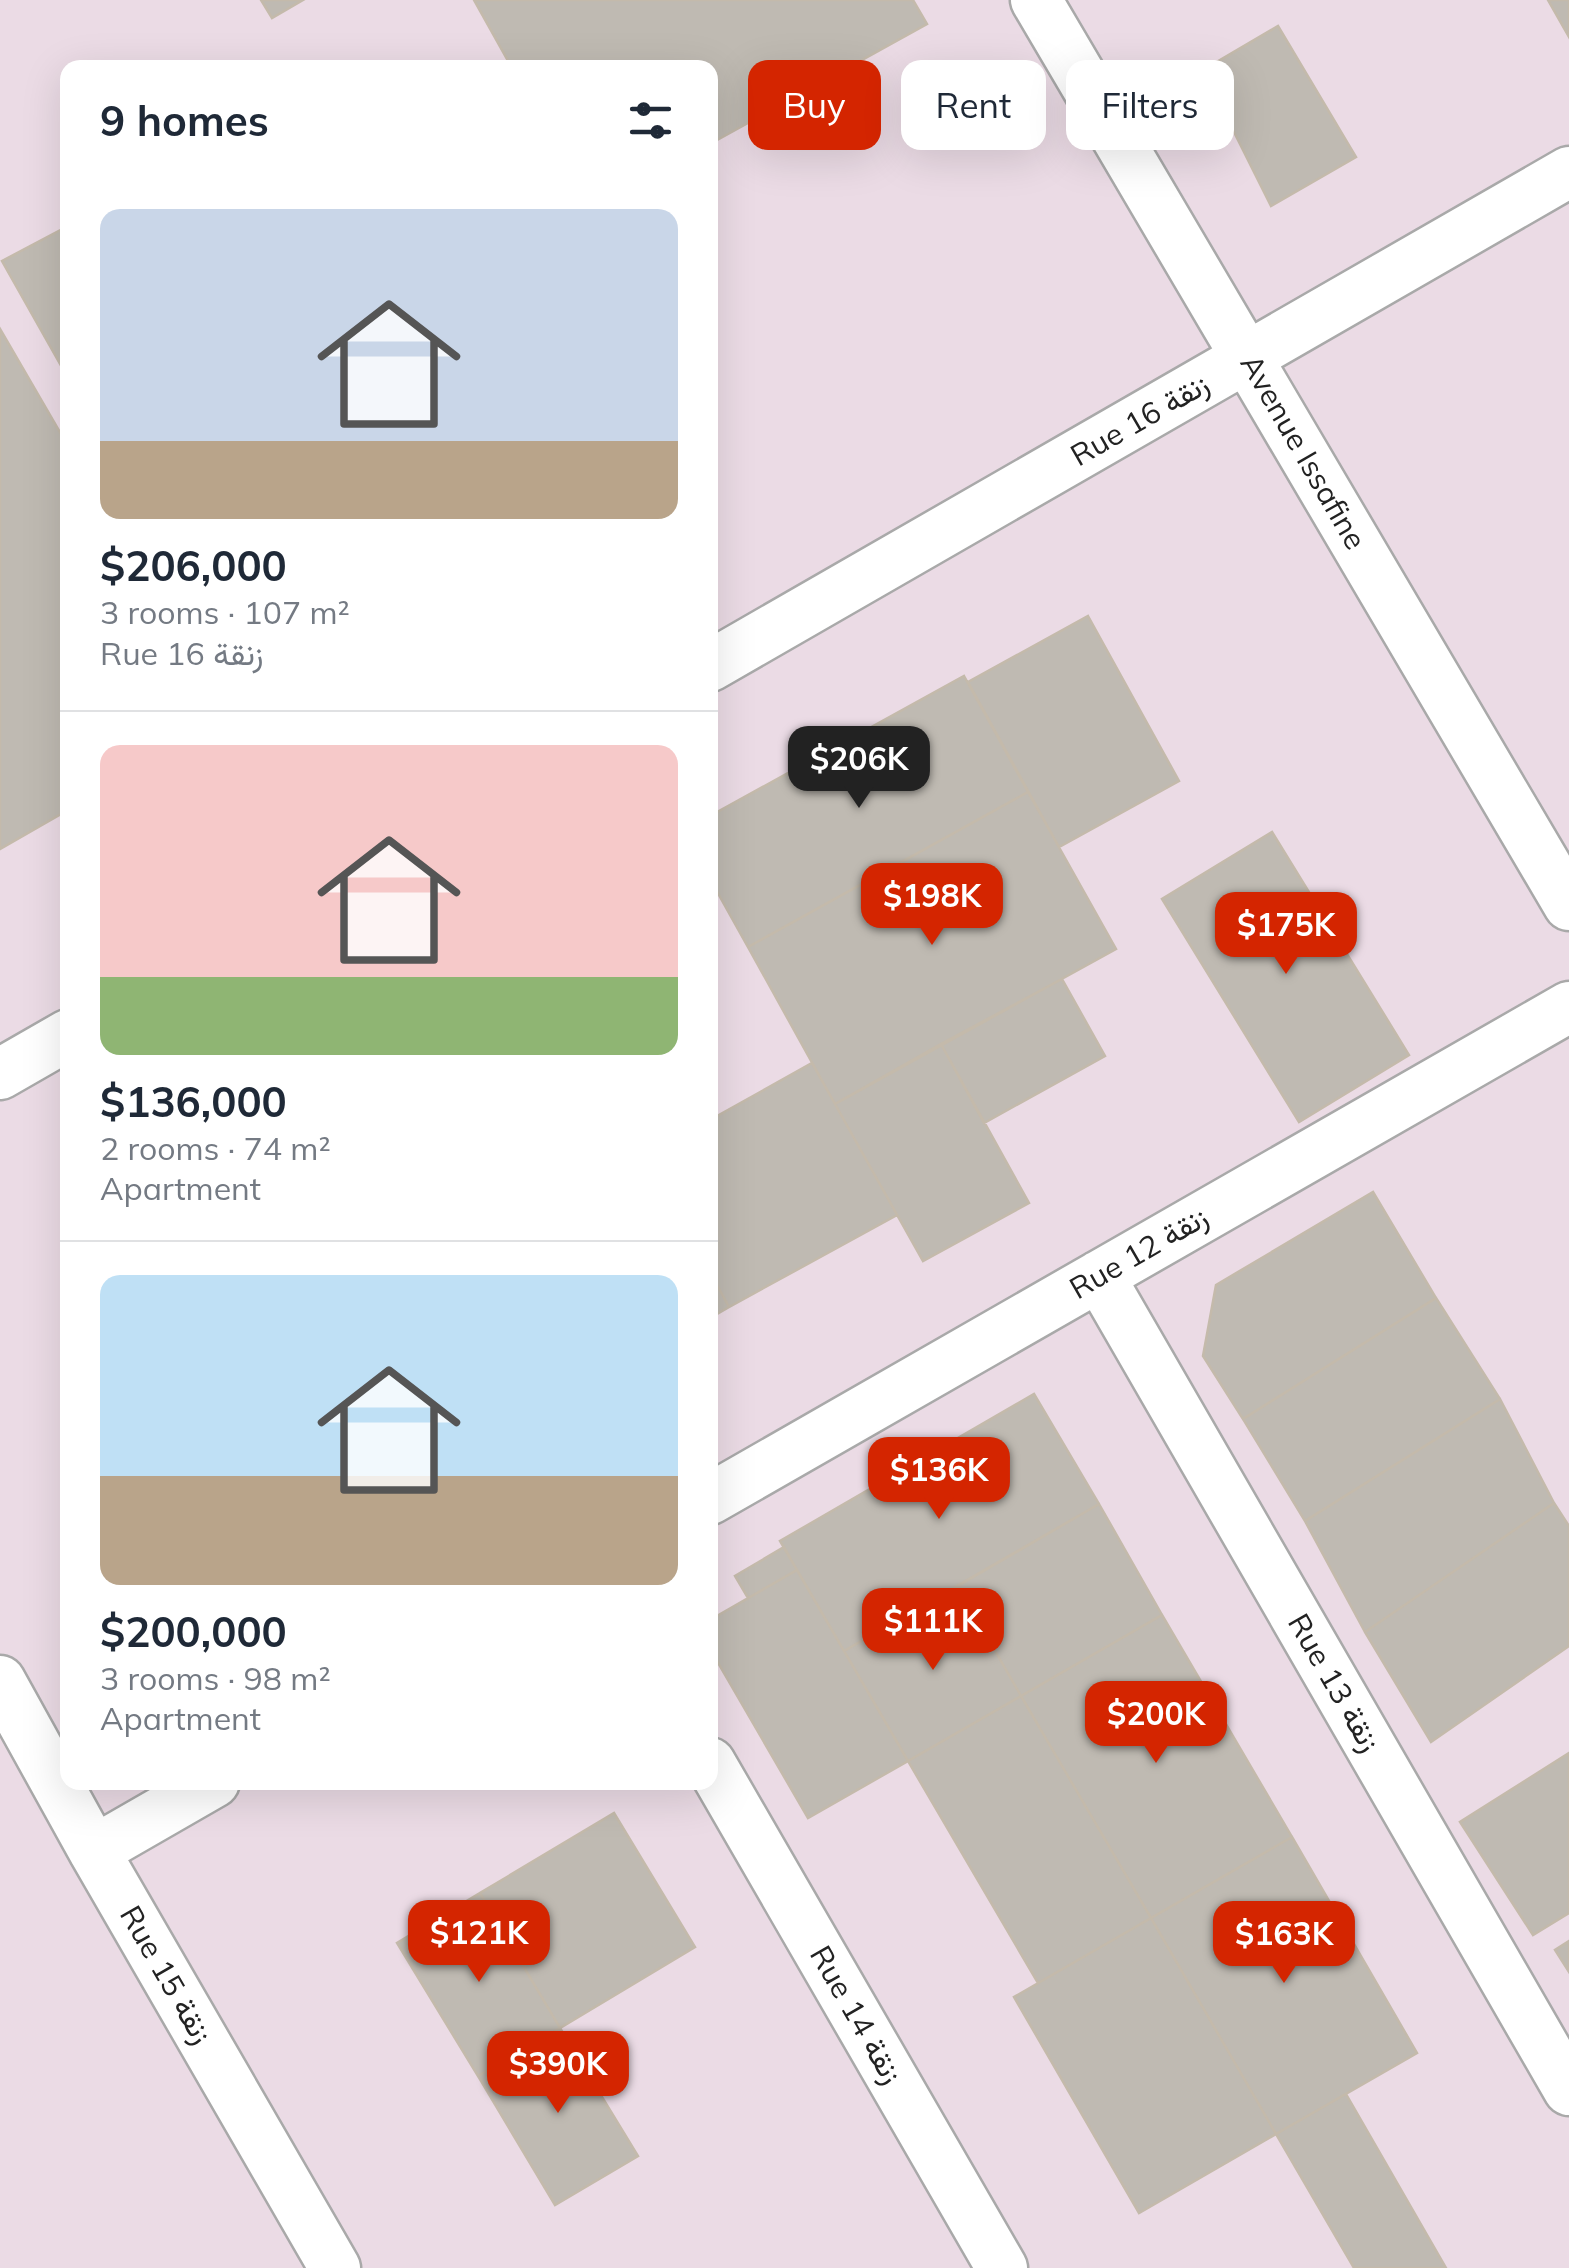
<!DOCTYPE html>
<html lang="en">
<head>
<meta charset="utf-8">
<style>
	:root { --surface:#fff; --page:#f6f6f7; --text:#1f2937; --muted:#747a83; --line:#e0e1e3; --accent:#d42500 }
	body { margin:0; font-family:Mulish,Vazirmatn,sans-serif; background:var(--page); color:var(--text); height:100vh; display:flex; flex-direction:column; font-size:38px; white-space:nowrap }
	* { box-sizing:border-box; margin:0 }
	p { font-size:32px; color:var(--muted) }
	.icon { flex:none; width:55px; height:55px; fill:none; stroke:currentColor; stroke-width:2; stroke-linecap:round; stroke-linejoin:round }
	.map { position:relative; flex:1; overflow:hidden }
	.panel { position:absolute; left:60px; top:60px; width:658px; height:1730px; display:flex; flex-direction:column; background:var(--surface); border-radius:20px; box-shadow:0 10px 40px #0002 }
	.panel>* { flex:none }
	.hud { position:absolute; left:748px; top:60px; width:670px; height:90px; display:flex; gap:20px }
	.price { position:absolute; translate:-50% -85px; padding:0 22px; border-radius:20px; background:var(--accent); color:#fff; font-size:32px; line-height:65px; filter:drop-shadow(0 2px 5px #0008) }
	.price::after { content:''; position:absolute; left:50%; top:60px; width:30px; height:22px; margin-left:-15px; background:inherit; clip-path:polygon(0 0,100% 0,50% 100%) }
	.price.active { background:#222; color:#fff }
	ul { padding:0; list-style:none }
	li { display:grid; align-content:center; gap:20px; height:530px; padding:0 40px }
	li+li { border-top:2px solid var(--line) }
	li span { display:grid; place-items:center; height:310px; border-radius:20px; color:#555 }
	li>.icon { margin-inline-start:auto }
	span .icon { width:180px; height:180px; fill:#fffc; stroke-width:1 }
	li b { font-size:42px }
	h2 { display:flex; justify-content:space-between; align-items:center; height:120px; padding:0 40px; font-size:42px }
	.chip { padding:0 35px; border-radius:20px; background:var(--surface); box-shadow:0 10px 40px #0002; font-size:35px; line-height:90px }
	.chip.active { background:var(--accent); color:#fff }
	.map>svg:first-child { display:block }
</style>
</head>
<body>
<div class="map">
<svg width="1569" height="2268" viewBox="0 0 1569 2268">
	<rect width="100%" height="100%" fill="#f2f1e9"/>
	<!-- industrial -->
	<path fill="#ebdbe5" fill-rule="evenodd" d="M0,0H1569V2268H0ZM68,68H710V1782H68Z"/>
	<!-- building -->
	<path fill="#bfbab2" stroke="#c4baab" stroke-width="2.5" d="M261,0H303L272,18Z
		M474,0H913L927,24L710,144V68H512Z
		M1548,0H1569V37Z
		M1278,26L1356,157L1271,206L1203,70Z
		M68,226V378L2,261Z
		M0,329L68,446V810L0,849Z
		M1088,616L1179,781L1059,847L968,682Z
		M964,676L1028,792L748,947L710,879V816Z
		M1028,792L1116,949L835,1104L748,947Z
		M1272,832L1409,1055L1299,1122L1162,899Z
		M1062,979L1105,1056L984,1123L941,1044Z
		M941,1044L1029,1203L923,1261L835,1104Z
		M812,1063L897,1215L729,1307L710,1272V1120Z
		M1373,1192L1436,1298L1243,1419L1203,1356L1216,1285Z
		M710,1272L729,1307L710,1318Z
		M1436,1298L1500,1399L1305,1521L1243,1419Z
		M1034,1394L1099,1504L844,1651L780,1541Z
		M1500,1399L1554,1503L1365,1632L1305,1521Z
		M1554,1503L1569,1526V1646L1431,1742L1365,1632Z
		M1099,1504L1162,1615L1021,1696L958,1586Z
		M784,1547L797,1570L748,1598L735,1576Z
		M797,1570L908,1761L808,1818L710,1649V1620Z
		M958,1586L1021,1696L908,1761L844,1651Z
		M1162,1615L1292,1837L1151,1918L1021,1696Z
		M1021,1696L1151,1918L1038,1983L908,1761Z
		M1569,1753V1913L1533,1935L1460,1822Z
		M614,1813L695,1947L560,2028L480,1893Z
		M1292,1837L1417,2053L1276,2134L1151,1918Z
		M480,1893L560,2028L478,2076L397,1943Z
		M1151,1918L1276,2134L1139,2213L1014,1997Z
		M1569,1941V1972L1555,1950Z
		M560,2028L638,2156L555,2205L478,2076Z
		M1346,2094L1446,2268H1354L1276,2134Z"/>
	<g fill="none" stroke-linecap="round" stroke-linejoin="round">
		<defs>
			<path id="minor" d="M1036,0L1569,905
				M710,666L1569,172
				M0,1074L68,1035
				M1099,1276L1569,2090
				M710,1499L1569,1007
				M0,1681L94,1851L335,2268
				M710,1763L1002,2268
				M94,1851L214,1782"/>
		</defs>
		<!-- minor casing -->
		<use href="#minor" stroke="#a9a9a9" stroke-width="55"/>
		<!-- minor -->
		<use href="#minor" stroke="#fff" stroke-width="50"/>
	</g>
	<g text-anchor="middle" stroke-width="8" stroke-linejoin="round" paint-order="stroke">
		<!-- street labels -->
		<g font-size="30" fill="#222" stroke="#fff">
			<text transform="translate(1140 420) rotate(-30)" y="10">Rue 16 زنقة</text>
			<text transform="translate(1303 452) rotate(60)" y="10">Avenue Issafine</text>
			<text transform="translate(1139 1253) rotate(-30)" y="10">Rue 12 زنقة</text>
			<text transform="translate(1334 1683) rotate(60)" y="10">Rue 13 زنقة</text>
			<text transform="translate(166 1975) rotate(60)" y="10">Rue 15 زنقة</text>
			<text transform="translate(856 2015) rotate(60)" y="10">Rue 14 زنقة</text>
		</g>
	</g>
</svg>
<b class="price active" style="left:859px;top:811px">$206K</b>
<b class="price" style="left:932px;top:948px">$198K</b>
<b class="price" style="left:1286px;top:977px">$175K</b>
<b class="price" style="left:939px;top:1522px">$136K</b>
<b class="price" style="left:933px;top:1673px">$111K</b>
<b class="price" style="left:1156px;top:1766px">$200K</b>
<b class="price" style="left:479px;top:1985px">$121K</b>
<b class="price" style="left:1284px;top:1986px">$163K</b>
<b class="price" style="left:558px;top:2116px">$390K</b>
<div class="hud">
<a class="chip active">Buy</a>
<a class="chip">Rent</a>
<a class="chip">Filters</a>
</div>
<section class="panel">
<h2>9 homes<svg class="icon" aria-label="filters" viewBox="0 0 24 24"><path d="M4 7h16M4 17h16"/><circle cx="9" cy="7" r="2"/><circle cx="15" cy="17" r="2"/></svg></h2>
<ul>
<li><span style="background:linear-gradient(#c9d6e8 75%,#b9a48a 0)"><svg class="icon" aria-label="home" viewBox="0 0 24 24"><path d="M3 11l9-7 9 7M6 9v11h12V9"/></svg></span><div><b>$206,000</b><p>3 rooms · 107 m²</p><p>Rue 16 زنقة</p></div></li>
<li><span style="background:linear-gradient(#f6c9c9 75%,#8fb573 0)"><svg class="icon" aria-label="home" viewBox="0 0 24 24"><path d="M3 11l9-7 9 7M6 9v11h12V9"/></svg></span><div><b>$136,000</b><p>2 rooms · 74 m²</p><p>Apartment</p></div></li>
<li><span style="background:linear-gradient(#bfe0f5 65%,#b9a48a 0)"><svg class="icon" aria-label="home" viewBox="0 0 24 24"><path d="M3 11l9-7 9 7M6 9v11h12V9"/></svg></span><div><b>$200,000</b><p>3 rooms · 98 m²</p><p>Apartment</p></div></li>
</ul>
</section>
</div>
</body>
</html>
